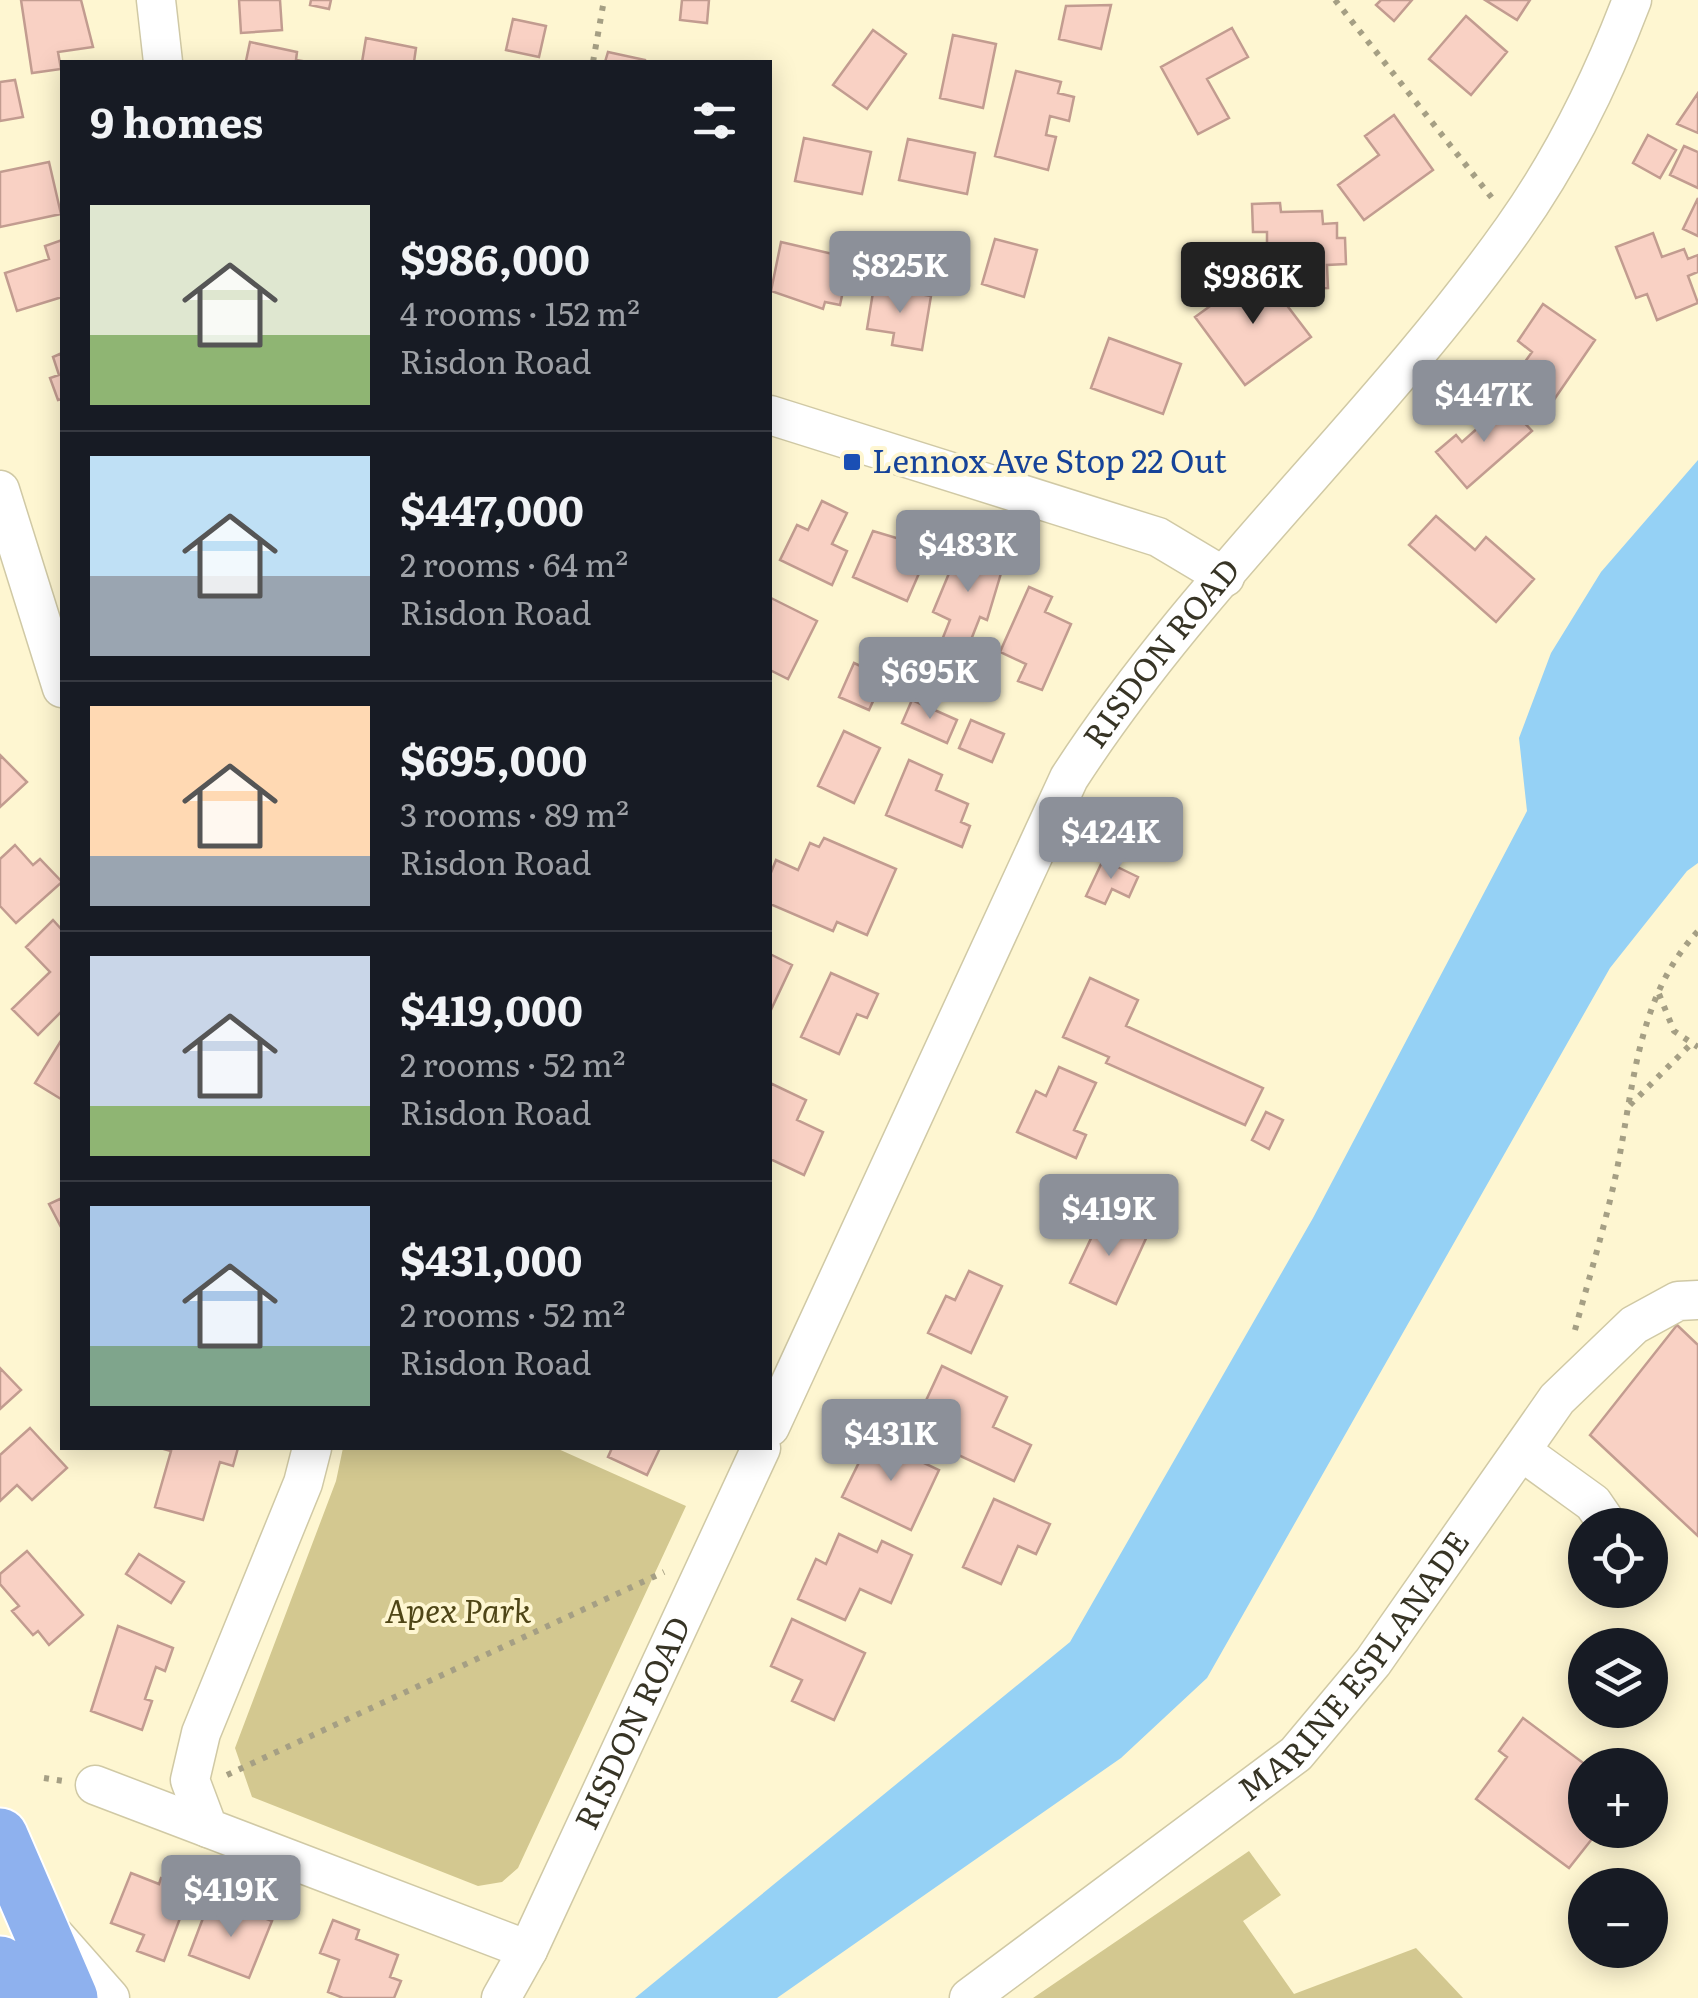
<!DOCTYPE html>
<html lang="en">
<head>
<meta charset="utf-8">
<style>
	:root { --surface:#171b24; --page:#242831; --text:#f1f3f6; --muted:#9ea1a6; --line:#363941; --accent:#8c9099 }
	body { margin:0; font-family:Literata,serif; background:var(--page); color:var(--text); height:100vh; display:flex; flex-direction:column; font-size:38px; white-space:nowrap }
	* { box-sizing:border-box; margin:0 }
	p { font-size:32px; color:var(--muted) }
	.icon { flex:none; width:55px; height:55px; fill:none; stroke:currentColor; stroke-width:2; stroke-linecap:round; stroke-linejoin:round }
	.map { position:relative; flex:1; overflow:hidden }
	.sheet { position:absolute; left:60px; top:60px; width:712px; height:1390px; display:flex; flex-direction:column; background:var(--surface); border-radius:0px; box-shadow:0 5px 25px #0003 }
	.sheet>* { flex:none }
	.tools { position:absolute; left:1568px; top:1508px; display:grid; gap:20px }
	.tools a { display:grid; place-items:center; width:100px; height:100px; border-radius:50%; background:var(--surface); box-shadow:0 5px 25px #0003; font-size:50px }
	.price { position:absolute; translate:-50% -85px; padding:0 22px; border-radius:10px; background:var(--accent); color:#fff; font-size:32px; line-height:65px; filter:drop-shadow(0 2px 5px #0008) }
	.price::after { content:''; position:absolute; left:50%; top:60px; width:30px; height:22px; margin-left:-15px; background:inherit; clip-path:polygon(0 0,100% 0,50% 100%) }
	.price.selected { background:#222; color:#fff }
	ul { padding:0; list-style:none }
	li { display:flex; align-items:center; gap:30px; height:250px; padding:0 30px }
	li+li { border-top:2px solid var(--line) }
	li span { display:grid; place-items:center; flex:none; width:280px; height:200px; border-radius:0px; color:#555 }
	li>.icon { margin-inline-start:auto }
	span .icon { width:120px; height:120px; fill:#fffc; stroke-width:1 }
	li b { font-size:42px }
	h2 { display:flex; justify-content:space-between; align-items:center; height:120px; padding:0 30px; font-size:42px }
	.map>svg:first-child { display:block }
</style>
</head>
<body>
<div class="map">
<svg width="1698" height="1998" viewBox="0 0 1698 1998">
	<rect width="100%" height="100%" fill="#fef6d1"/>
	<!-- green -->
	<path fill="#d3c890" d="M343,1448H556L686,1506L518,1868L502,1882L478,1886L252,1797L235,1748L336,1481Z
		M1249,1851L1281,1895L1243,1921L1294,1994L1416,1948L1463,1998H1033Z"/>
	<!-- water -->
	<path fill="#95d1f5" d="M1698,460V863L1687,871L1610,968L1207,1678L1121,1758L777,1998H635L1070,1642L1313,1218L1527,811L1519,738L1551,653L1601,572Z"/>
	<!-- building -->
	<path fill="#f9d1c4" stroke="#c29c90" stroke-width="2.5" d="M21,0H81L93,47L58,52L61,69L32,73Z
		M239,0H280L282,30L241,33Z
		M311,0H331L329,9L310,5Z
		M682,0H709L707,23L680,20Z
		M1381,0H1412L1394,21L1376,5Z
		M1485,0H1530L1517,20Z
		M1111,5L1101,49L1059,39L1066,6Z
		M1466,16L1507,52L1471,95L1429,59Z
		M513,19L546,26L539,57L506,50Z
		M1232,28L1248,57L1207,79L1229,118L1198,134L1161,67Z
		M873,30L906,54L867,109L833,85Z
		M953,35L996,44L983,108L940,98Z
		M366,38L416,48L414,62H362Z
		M250,42L297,52L296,60L308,62H239L246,61Z
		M608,52L645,60V62H605Z
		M1016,71L1061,82L1058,93L1074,97L1069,121L1050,116L1046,135L1056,137L1048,170L995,156Z
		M15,80L23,117L0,121V82Z
		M1698,93V133L1677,124Z
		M1394,115L1433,170L1364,220L1338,185L1379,155L1365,136Z
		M1648,135L1676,150L1660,178L1633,163Z
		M804,138L871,152L862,194L795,181Z
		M908,139L975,153L967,194L899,180Z
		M1684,146L1698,152V188L1670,175Z
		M49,162L61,214L0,227V172Z
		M1698,198V236L1683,229Z
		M1280,203L1281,212L1322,211L1323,224L1337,223V238H1345L1346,264L1327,265L1328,288L1290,289L1289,268H1277L1276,248L1267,249V232H1253L1252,204Z
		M1653,233L1662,257L1684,249L1688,259L1698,255V272L1688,276L1698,303L1657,320L1647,294L1636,298L1616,247Z
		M995,239L1037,250L1024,297L982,284Z
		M62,240V297L17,311L5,273L49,259L45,246Z
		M781,242L850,258L840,305L825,302L823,309L771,291Z
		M1260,270L1311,337L1245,385L1195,317Z
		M874,286L931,296L922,350L892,345L894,333L867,329Z
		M1543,304L1595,340L1549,407L1511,381L1532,352L1518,341Z
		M1109,338L1181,364L1163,414L1091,388Z
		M62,353V399L58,400L50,378L59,375L53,357Z
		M1506,403L1532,431L1467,488L1436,452L1456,435L1462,442Z
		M822,501L847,513L832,544L847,551L832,585L780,560L797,525L808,530Z
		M1436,516L1475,550L1486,537L1534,579L1496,622L1409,545Z
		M873,531L930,548L907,601L853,577Z
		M962,542L1005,560L987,620L980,617L965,655L940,645L950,620L933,612Z
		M1029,587L1052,597L1045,612L1071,624L1042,690L1018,681L1026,664L1000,652Z
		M771,598L817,621L788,679L770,670Z
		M854,663L884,677L869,710L839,697Z
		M912,700L957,720L947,743L902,723Z
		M971,720L1004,734L992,762L959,748Z
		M844,731L880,748L854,803L818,786Z
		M0,755L27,782L0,807Z
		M909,760L942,775L936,790L968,804L961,822L970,826L962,847L886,815Z
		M824,838L896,869L867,935L837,922L833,931L770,904V875L776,860L798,870L810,843L819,847Z
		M15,845L33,865L40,859L62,882L16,923L0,906V859Z
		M1103,860L1138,877L1129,897L1112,889L1105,904L1086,896Z
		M53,920L62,930V1011L38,1035L12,1009L50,972L26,947Z
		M770,954L792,965L770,1012Z
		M831,973L878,994L867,1018L857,1014L839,1054L801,1037Z
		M1090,978L1138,1000L1126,1026L1263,1088L1245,1125L1106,1063L1109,1057L1063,1037Z
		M62,1039V1097L61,1099L35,1083Z
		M1059,1067L1096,1083L1074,1130L1086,1135L1076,1158L1017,1132L1036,1091L1046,1096Z
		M770,1083L806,1100L797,1120L823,1132L804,1175L770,1159Z
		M1266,1112L1283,1120L1269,1149L1252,1140Z
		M62,1198V1229L49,1204Z
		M1103,1213L1148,1234L1116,1304L1070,1283Z
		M969,1271L1002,1286L971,1353L928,1333L946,1296L955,1300Z
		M1677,1325L1698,1345V1536L1590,1435Z
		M942,1366L1007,1397L993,1427L1031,1445L1014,1481L911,1433Z
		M0,1368L21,1390L0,1409Z
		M30,1428L67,1468L32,1500L17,1485L0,1501V1455Z
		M871,1438L939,1470L911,1530L842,1497Z
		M160,1448H238L233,1466L220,1462L203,1520L155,1507L171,1451Z
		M612,1448H660L647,1475L608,1457Z
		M994,1499L1050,1524L1036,1554L1018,1546L1001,1584L963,1567Z
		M839,1534L877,1552L882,1541L912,1555L891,1603L860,1589L845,1620L798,1599L816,1559L826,1564Z
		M27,1551L83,1615L49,1645L38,1631L33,1635L12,1611L19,1606L0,1584V1574Z
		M139,1554L184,1582L171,1603L126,1574Z
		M792,1619L865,1653L834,1720L792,1701L802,1680L771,1666Z
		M118,1626L173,1648L165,1671L156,1667L145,1699L152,1701L142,1730L91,1711Z
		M1523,1718L1586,1765L1585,1830H1599L1569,1868L1476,1799L1507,1757L1499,1751Z
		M131,1873L159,1884L161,1878L191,1889L164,1961L137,1951L144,1935L111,1923Z
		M208,1905L240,1918L243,1910L272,1921L249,1978L189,1955Z
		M333,1920L359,1930L356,1939L398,1955L390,1977L401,1981L394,1998H343L328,1992L339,1960L320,1953Z"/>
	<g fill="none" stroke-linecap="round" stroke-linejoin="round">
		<defs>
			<g id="minor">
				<path d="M156,0L163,62"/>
				<path d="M770,415L1158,537L1225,577"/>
				<path d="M0,490L62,688"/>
				<path id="s1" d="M770,1427L1069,778C1197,580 1377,421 1513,229C1562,160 1602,79 1632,0"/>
				<path d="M312,1448L303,1483L201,1733L190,1780L208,1828L528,1950"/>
				<path d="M1521,1451L1593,1503L1606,1522"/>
				<path d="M95,1785L208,1828"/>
				<path d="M57,1938L110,1998"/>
				<path id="s2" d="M501,1998L528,1950L761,1448"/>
				<path id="s3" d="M969,1998L1296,1754L1373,1662L1557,1399L1634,1325L1678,1301L1698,1300"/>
			</g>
			<path id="highway" d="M0,1836L70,1998
				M0,1964L14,1998"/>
		</defs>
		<!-- minor casing -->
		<use href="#minor" stroke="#d0c9a5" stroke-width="41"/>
		<!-- highway casing -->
		<use href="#highway" stroke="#fff" stroke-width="59"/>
		<!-- path -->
		<path stroke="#a59f84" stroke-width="6" stroke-dasharray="5 8" stroke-linecap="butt" d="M1335,0L1492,198
			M593,62L604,0
			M1659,994L1674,1031L1698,1047
			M1630,1105L1692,1043
			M1575,1330C1589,1278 1605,1226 1616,1174C1634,1088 1636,998 1698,931
			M227,1775L664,1572
			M44,1778L63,1781"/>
		<!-- minor -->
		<use href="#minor" stroke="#fff" stroke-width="38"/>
		<!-- highway -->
		<use href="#highway" stroke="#8eb1ee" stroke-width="55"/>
	</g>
	<!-- markers -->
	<rect fill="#1a4fb4" stroke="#fef6d1" stroke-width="4" x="842" y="452" width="20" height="20" rx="5"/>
	<g text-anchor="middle" stroke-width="8" stroke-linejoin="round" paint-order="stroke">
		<!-- transit labels -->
		<g font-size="32" fill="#164399" stroke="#fef6d1" text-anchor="start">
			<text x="872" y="473">Lennox Ave Stop 22 Out</text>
		</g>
		<!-- street labels -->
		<g font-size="32" fill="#373425" stroke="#fef6d1">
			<text dy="11" stroke="none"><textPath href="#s1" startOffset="870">RISDON ROAD</textPath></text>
			<text dy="11" stroke="none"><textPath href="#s3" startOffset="512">MARINE ESPLANADE</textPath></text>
			<text dy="11" stroke="none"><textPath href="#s2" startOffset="305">RISDON ROAD</textPath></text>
		</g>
		<!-- park labels -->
		<g font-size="32" font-style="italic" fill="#4f4617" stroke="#fef6d1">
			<text x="458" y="1623">Apex Park</text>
		</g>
	</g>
</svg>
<div class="tools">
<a><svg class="icon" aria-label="locate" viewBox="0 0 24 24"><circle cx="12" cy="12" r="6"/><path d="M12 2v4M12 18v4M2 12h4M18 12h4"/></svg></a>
<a><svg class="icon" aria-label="layers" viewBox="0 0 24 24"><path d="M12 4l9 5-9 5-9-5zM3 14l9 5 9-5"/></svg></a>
<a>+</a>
<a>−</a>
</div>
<b class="price" style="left:900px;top:316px">$825K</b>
<b class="price selected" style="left:1253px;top:327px">$986K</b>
<b class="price" style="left:1484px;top:445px">$447K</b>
<b class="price" style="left:968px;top:595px">$483K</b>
<b class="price" style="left:930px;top:722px">$695K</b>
<b class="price" style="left:1111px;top:882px">$424K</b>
<b class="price" style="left:1109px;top:1259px">$419K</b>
<b class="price" style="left:891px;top:1484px">$431K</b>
<b class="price" style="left:231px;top:1940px">$419K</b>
<section class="sheet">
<h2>9 homes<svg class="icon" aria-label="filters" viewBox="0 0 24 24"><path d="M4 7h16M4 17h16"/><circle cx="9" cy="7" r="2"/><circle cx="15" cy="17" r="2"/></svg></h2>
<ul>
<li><span style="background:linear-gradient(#dfe7d0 65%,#8fb573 0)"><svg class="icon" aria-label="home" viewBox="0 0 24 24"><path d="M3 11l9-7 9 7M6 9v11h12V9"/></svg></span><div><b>$986,000</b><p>4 rooms · 152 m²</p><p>Risdon Road</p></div></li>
<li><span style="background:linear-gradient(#bfe0f5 60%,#9aa5b1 0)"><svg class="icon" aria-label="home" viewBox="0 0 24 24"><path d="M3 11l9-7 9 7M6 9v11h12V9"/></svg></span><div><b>$447,000</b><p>2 rooms · 64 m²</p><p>Risdon Road</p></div></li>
<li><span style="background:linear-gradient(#ffd9b3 75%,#9aa5b1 0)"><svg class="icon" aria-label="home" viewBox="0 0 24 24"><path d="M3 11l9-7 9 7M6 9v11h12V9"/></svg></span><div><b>$695,000</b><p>3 rooms · 89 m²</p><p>Risdon Road</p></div></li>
<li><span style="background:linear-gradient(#c9d6e8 75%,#8fb573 0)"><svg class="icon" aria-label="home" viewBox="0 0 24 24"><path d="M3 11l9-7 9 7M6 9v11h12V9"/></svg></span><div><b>$419,000</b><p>2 rooms · 52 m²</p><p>Risdon Road</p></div></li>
<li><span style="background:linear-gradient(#a9c7e8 70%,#7fa58c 0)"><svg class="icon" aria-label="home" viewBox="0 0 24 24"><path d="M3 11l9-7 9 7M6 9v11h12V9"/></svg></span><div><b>$431,000</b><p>2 rooms · 52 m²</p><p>Risdon Road</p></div></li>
</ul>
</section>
</div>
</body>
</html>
